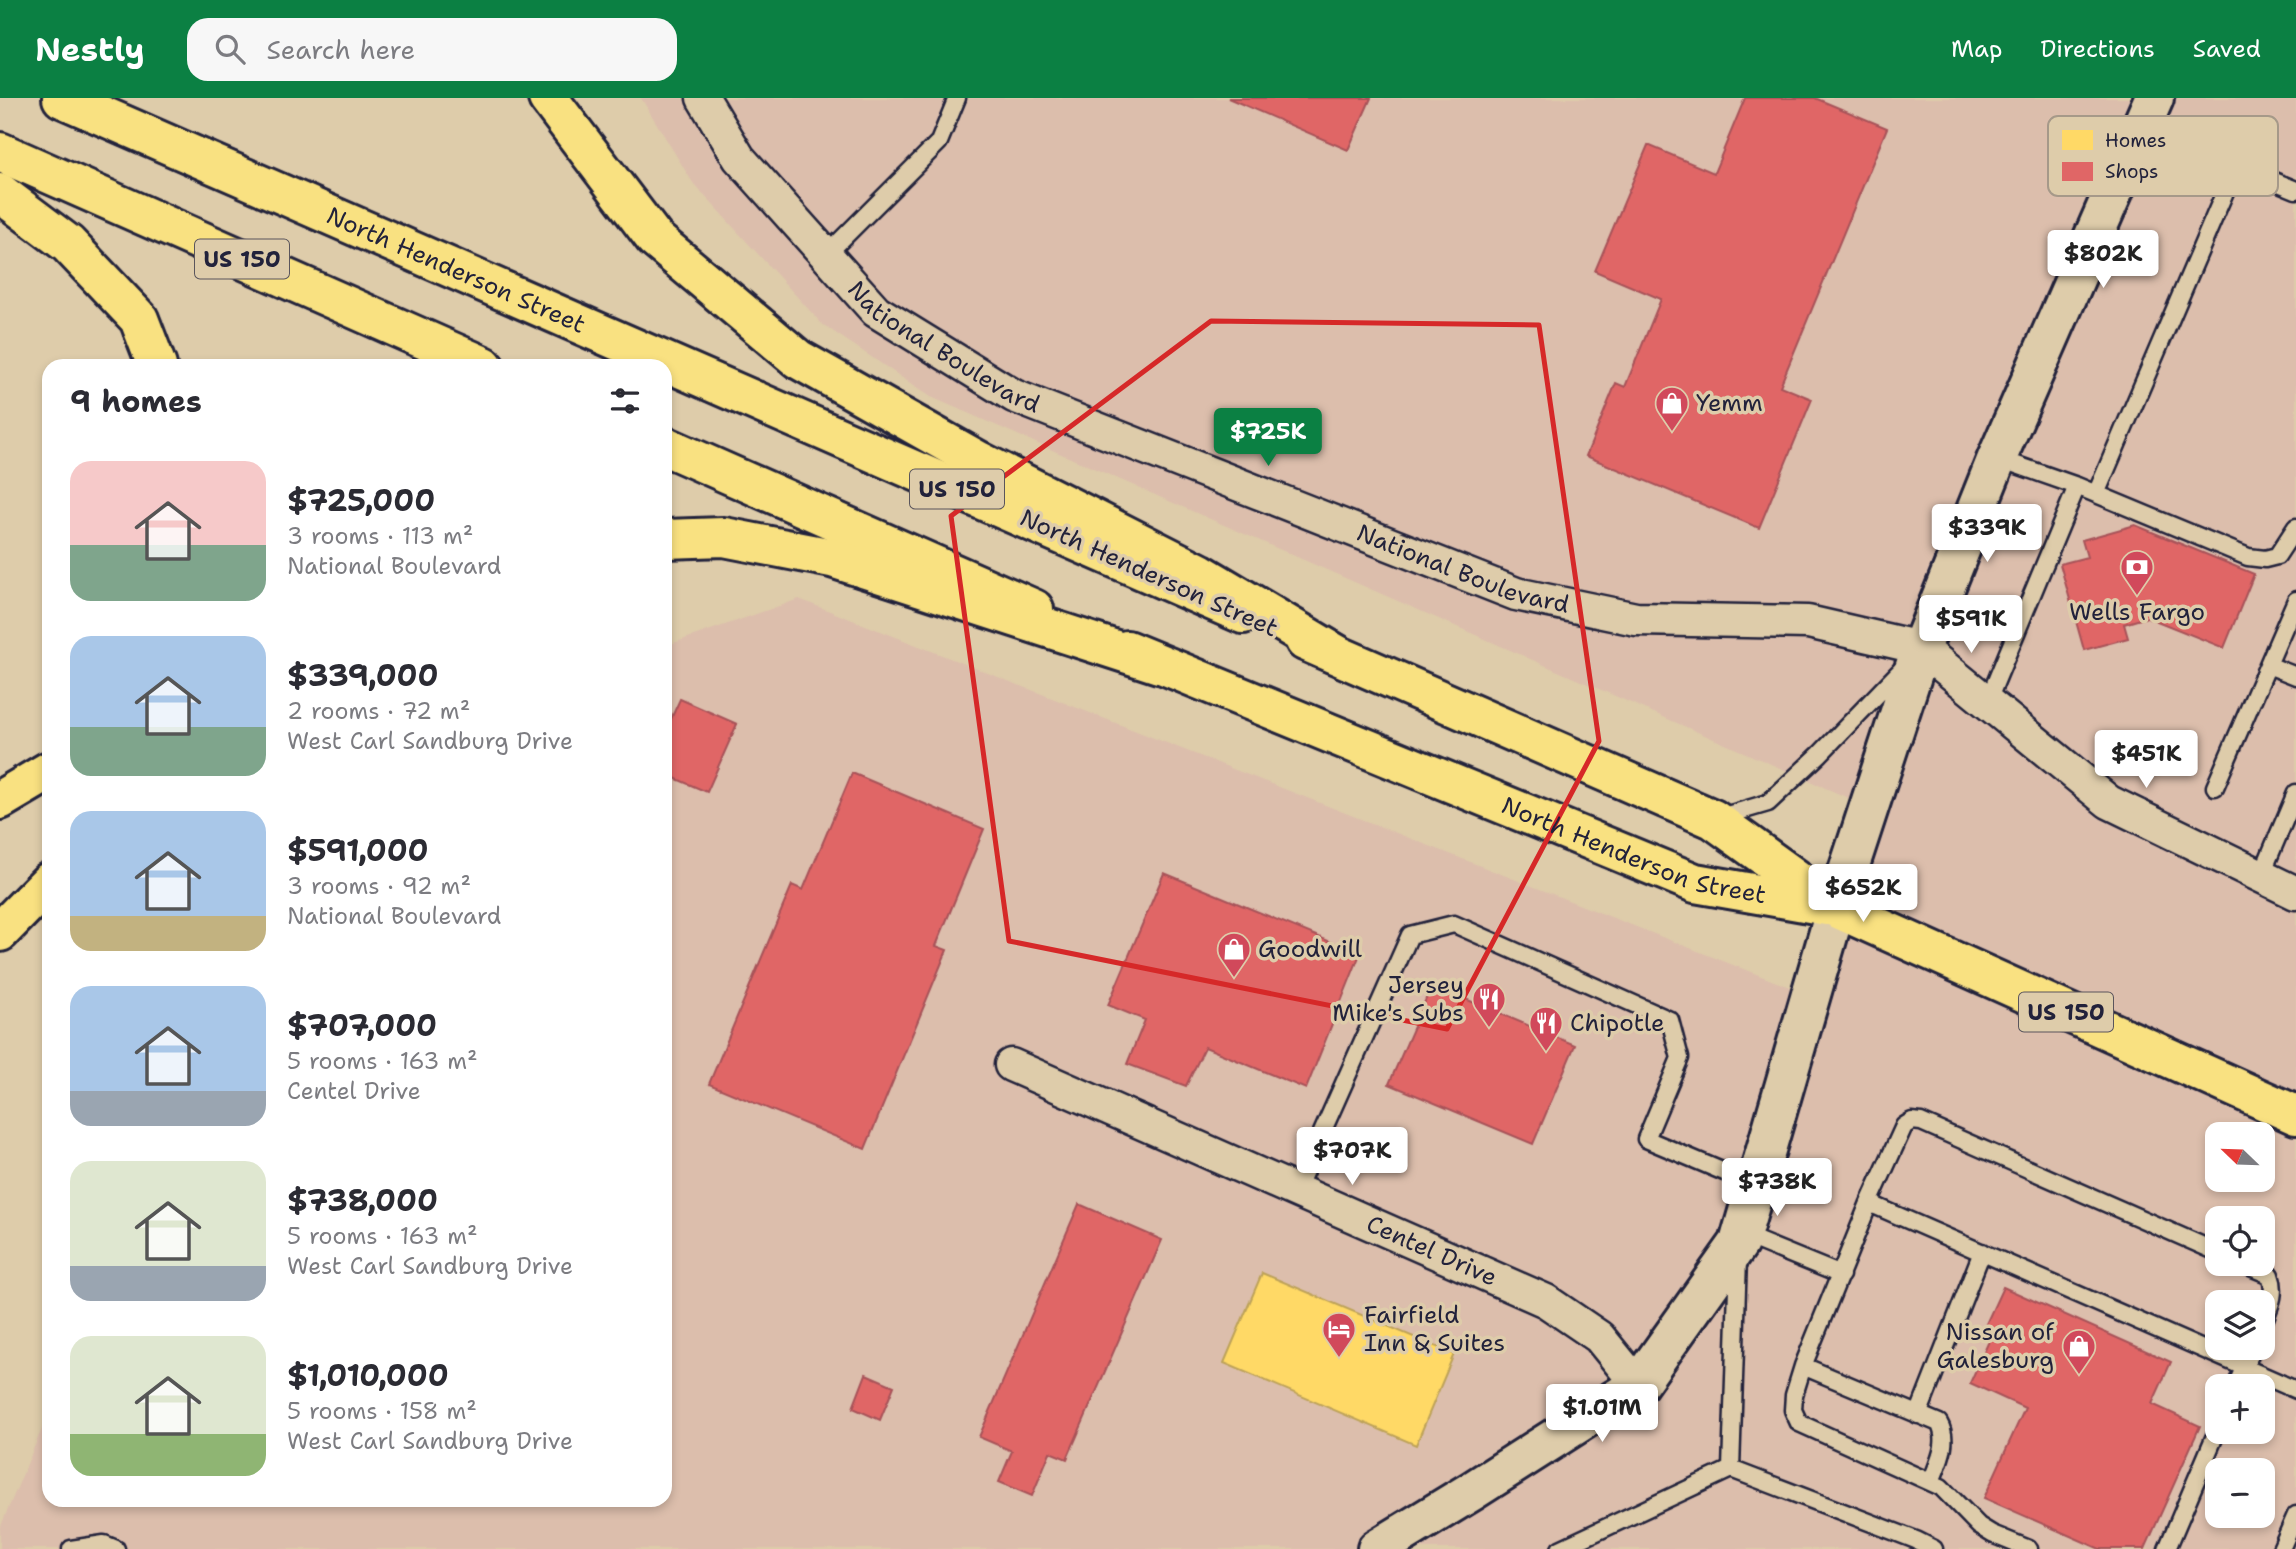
<!DOCTYPE html>
<html lang="en">
<head>
<meta charset="utf-8">
<style>
	:root { --surface:#fff; --page:#f7f7f7; --text:#2b2b33; --muted:#7c7c81; --accent:#0b8043 }
	body { margin:0; font-family:"Shantell Sans",sans-serif; background:var(--page); color:var(--text); height:100vh; display:flex; flex-direction:column; font-size:26px; white-space:nowrap }
	* { box-sizing:border-box; margin:0 }
	p { font-size:23px; color:var(--muted) }
	.icon { flex:none; width:38px; height:38px; fill:none; stroke:currentColor; stroke-width:2; stroke-linecap:round; stroke-linejoin:round }
	.map { position:relative; flex:1; overflow:hidden }
	.panel { position:absolute; left:42px; top:261px; width:630px; height:1148px; display:flex; flex-direction:column; background:var(--surface); border-radius:21px; box-shadow:0 4px 10px #0003 }
	.panel>* { flex:none }
	.needle { width:46px; rotate:293deg }
	.controls { position:absolute; left:2205px; top:1024px; display:grid; gap:14px }
	.controls a { display:grid; place-items:center; width:70px; height:70px; border-radius:14px; background:var(--surface); box-shadow:0 4px 10px #0003; font-size:35px }
	.price { position:absolute; translate:-50% -60px; padding:0 16px; border-radius:7px; background:#fff; color:#222; font-size:23px; line-height:46px; filter:drop-shadow(0 2px 4px #0008) }
	.price::after { content:''; position:absolute; left:50%; top:42px; width:21px; height:16px; margin-left:-10px; background:inherit; clip-path:polygon(0 0,100% 0,50% 100%) }
	.price.current { background:var(--accent); color:#fff }
	ul { padding:0; list-style:none }
	li { display:flex; align-items:center; gap:21px; height:175px; padding:0 28px }
	li span { display:grid; place-items:center; flex:none; width:196px; height:140px; border-radius:21px; color:#555 }
	li>.icon { margin-inline-start:auto }
	span .icon { width:84px; height:84px; fill:#fffc; stroke-width:1 }
	li b { font-size:30px }
	h2 { display:flex; justify-content:space-between; align-items:center; height:84px; padding:0 28px; font-size:30px }
	header { display:flex; align-items:center; gap:42px; box-sizing:border-box; height:98px; padding:0 35px; background:var(--accent); color:#fff }
	header strong { font-size:33px }
	nav { display:flex; gap:38px; margin-inline-start:auto; font-size:24px }
	.search { width:490px; height:63px; background:var(--page); display:flex; align-items:center; gap:18px; box-sizing:border-box; padding:0 24px; border-radius:21px; color:var(--muted); font-size:26px }
	.map>svg:first-child { display:block }
</style>
</head>
<body>
<header>
<strong>Nestly</strong>
<div class="search"><svg class="icon" aria-label="search" viewBox="0 0 24 24"><circle cx="10" cy="10" r="6"/><path d="M15 15l6 6"/></svg>Search here</div>
<nav><a>Map</a><a>Directions</a><a>Saved</a></nav>
</header>
<div class="map">
<svg width="2296" height="1451" viewBox="0 0 2296 1451">
	<rect width="100%" height="100%" fill="#deccaa"/>
	<filter id="ink" filterUnits="userSpaceOnUse"><feTurbulence type="fractalNoise" baseFrequency=".0143" numOctaves="2"/><feDisplacementMap in="SourceGraphic" scale="14" xChannelSelector="R" yChannelSelector="G"/><feConvolveMatrix kernelMatrix="1 2 1 2 8 2 1 2 1" color-interpolation-filters="sRGB"/></filter>
	<g filter="url(#ink)">
		<!-- built -->
		<path fill="#dcbeac" fill-rule="evenodd" d="M641,0H2296V1451H0V1430L49,1314V1402H665V548L799,501L1810,897L1869,709L931,299L822,226L693,85ZM2217,1036H2263V1082H2217ZM2217,1120H2263V1166H2217ZM2217,1204H2263V1250H2217ZM2217,1288H2263V1334H2217ZM2217,1372H2263V1418H2217Z"/>
		<!-- homes -->
		<path fill="#ffd966" stroke="#bda259" stroke-width="2" d="M1262,1175L1454,1256L1416,1347L1224,1265Z"/>
		<!-- shops -->
		<path fill="#e06666" stroke="#a75259" stroke-width="2" d="M1228,0H1371L1348,52Z
			M1745,0H1815L1887,30L1780,288L1812,301L1759,430L1586,358L1616,285L1625,289L1661,201L1595,173L1648,47L1714,75Z
			M2135,427L2254,476L2224,550L2147,519L2124,526L2128,540L2084,552L2060,466L2087,459L2082,442Z
			M680,601L737,626L707,694L665,676V634Z
			M852,675L984,731L936,848L947,852L865,1051L709,986L792,787L803,792Z
			M1164,775L1360,856L1306,991L1205,949L1186,988L1127,966L1145,922L1108,907Z
			M1432,887L1575,947L1533,1046L1389,986Z
			M1079,1106L1162,1142L1067,1361L1050,1354L1032,1398L999,1384L1012,1353L979,1339Z
			M2003,1189L2171,1264L2152,1306L2200,1328L2145,1451H2100L1984,1400L2025,1310L1970,1285L1994,1232L1985,1228Z
			M866,1276L894,1288L880,1322L853,1310Z"/>
		<g fill="none" stroke-linecap="round" stroke-linejoin="round">
			<defs>
				<path id="lane" d="M2142,29L2296,92
					M826,157L939,44L957,0
					M1997,360L2077,388L2248,459L2265,461L2277,458L2296,429
					M2096,396L2236,68
					M2268,567L2296,578
					M1987,605L2077,388
					M2215,689L2296,502
					M1717,720L1768,705L1820,656L1903,570
					M2261,778L2296,695
					M1296,1093L1410,837L1454,826L1670,922L1680,960L1646,1041L1755,1087
					M1869,1105L2296,1292
					M1741,1136L1841,1177
					M2243,1166L2270,1177C2277,1195 2270,1208 2263,1225
					M1803,1268L1939,1325C1950,1344 1938,1365 1931,1384
					M2236,1288L2253,1250
					M1918,1317L1982,1154
					M1731,1371L1738,1160
					M71,1451L104,1446L116,1451
					M1560,1451L1731,1371L1916,1442L1934,1451
					M2029,1451L1992,1436L1979,1428L1941,1389L1799,1325L1793,1312L1794,1297L1803,1268L1869,1105L1904,1028L1912,1023L1921,1024L2217,1154
					M2167,1451L2217,1333
					M2281,1451L2296,1417"/>
				<g id="street">
					<path id="s1" d="M703,0L739,60L876,213L1014,298L1516,496L1636,521L1808,524L1921,550L2109,704L2296,795"/>
					<path id="s2" d="M1011,967L1546,1203L1599,1239L1638,1287"/>
				</g>
				<path id="secondary" d="M1377,1451L1472,1393L1638,1287L1739,1145L1836,810L1921,550L1997,360L2154,0"/>
				<g id="primary">
					<path id="s3" d="M62,0L1243,516"/>
					<path d="M0,54L484,268"/>
					<path d="M665,348L1034,511"/>
					<path d="M1305,543L1713,721L1836,810L2296,1017"/>
					<path id="s4" d="M1127,552L1695,785L1827,808"/>
				</g>
				<path id="highway" d="M548,0L655,141L798,261L979,363L1200,475L1336,556
					M0,95L68,146L139,221L157,268
					M665,441L724,439L832,460L1159,566
					M0,702L49,673
					M0,834L49,784"/>
			</defs>
			<!-- lane casing -->
			<use href="#lane" stroke="#22223b" stroke-width="21"/>
			<!-- street casing -->
			<use href="#street" stroke="#22223b" stroke-width="37"/>
			<!-- secondary casing -->
			<use href="#secondary" stroke="#22223b" stroke-width="44"/>
			<!-- primary casing -->
			<use href="#primary" stroke="#22223b" stroke-width="44"/>
			<!-- highway casing -->
			<use href="#highway" stroke="#22223b" stroke-width="44"/>
			<!-- lane -->
			<use href="#lane" stroke="#deccaa" stroke-width="16"/>
			<!-- street -->
			<use href="#street" stroke="#deccaa" stroke-width="32"/>
			<!-- secondary -->
			<use href="#secondary" stroke="#deccaa" stroke-width="38"/>
			<!-- primary -->
			<use href="#primary" stroke="#f9e181" stroke-width="38"/>
			<!-- highway -->
			<use href="#highway" stroke="#f9e181" stroke-width="38"/>
		</g>
	</g>
	<!-- marked area -->
	<path fill="none" stroke="#d62828" stroke-width="5" stroke-linejoin="round" d="M1211,223L1539,227L1599,643L1447,931L1009,843L951,418Z"/>
	<!-- icons -->
	<defs>
		<symbol id="shop-pin" viewBox="-11 -11 22 30"><path d="M0 17L-7.5 6A9.5 9.5 0 1 1 7.5 6Z" fill="#d1495b" stroke="#deccaa"/><path d="M-5-2.5h2.3a2.7 3.5 0 0 1 5.4 0H5L5.5 6h-11ZM-1.5-2.5h3a1.5 2.3 0 0 0-3 0Z" fill="#fff"/></symbol>
		<symbol id="bank-pin" viewBox="-11 -11 22 30"><path d="M0 17L-7.5 6A9.5 9.5 0 1 1 7.5 6Z" fill="#d1495b" stroke="#deccaa"/><path d="M-6-4H6V4H-6ZM0-2.3a2.3 2.3 0 1 0 0 4.6a2.3 2.3 0 1 0 0-4.6Z" fill="#fff"/></symbol>
		<symbol id="restaurant-pin" viewBox="-11 -11 22 30"><path d="M0 17L-7.5 6A9.5 9.5 0 1 1 7.5 6Z" fill="#d1495b" stroke="#deccaa"/><path d="M-5-6h1v4h1v-4h1v4h1v-4h1v5L-1.5 .5V6h-2V.5L-5-1ZM5-6V6H3V1.5H1.5Q1.5-4 5-6Z" fill="#fff"/></symbol>
		<symbol id="hotel-pin" viewBox="-11 -11 22 30"><path d="M0 17L-7.5 6A9.5 9.5 0 1 1 7.5 6Z" fill="#d1495b" stroke="#deccaa"/><path d="M-6-4.5h1.5V1H6V5H4.5V3h-9V5H-6ZM-4 0a1.8 1.8 0 1 1 3.6 0ZM.5 0V-2.5h3Q6-2.5 6 0Z" fill="#fff"/></symbol>
	</defs>
	<g fill-rule="evenodd">
		<use href="#shop-pin" x="1653" y="286" width="38" height="52"/>
		<use href="#bank-pin" x="2118" y="450" width="38" height="52"/>
		<use href="#shop-pin" x="1215" y="832" width="38" height="52"/>
		<use href="#restaurant-pin" x="1470" y="882" width="38" height="52"/>
		<use href="#restaurant-pin" x="1527" y="906" width="38" height="52"/>
		<use href="#hotel-pin" x="1320" y="1212" width="38" height="52"/>
		<use href="#shop-pin" x="2060" y="1229" width="38" height="52"/>
	</g>
	<g text-anchor="middle" stroke-width="7" stroke-linejoin="round" paint-order="stroke">
		<!-- shield labels -->
		<g fill="#deccaa" stroke="#5a555c" stroke-width="2">
			<rect x="195" y="141.5" width="94" height="39" rx="5"/>
			<rect x="910" y="371.5" width="94" height="39" rx="5"/>
			<rect x="2019" y="894.5" width="94" height="39" rx="5"/>
		</g>
		<g font-size="23" font-weight="bold" fill="#22223b">
			<text x="242" y="169">US 150</text>
			<text x="957" y="399">US 150</text>
			<text x="2066" y="922">US 150</text>
		</g>
		<!-- street labels -->
		<g font-size="24" fill="#22223b" stroke="#deccaa">
			<text dy="8" stroke="none"><textPath href="#s3" startOffset="430">North Henderson Street</textPath></text>
			<text dy="8" stroke="none"><textPath href="#s1" startOffset="352">National Boulevard</textPath></text>
			<text dy="8" stroke="none"><textPath href="#s1" startOffset="919">National Boulevard</textPath></text>
			<text transform="translate(1149 475) rotate(24)" y="8">North Henderson Street</text>
			<text dy="8" stroke="none"><textPath href="#s4" startOffset="546">North Henderson Street</textPath></text>
			<text dy="8" stroke="none"><textPath href="#s2" startOffset="460">Centel Drive</textPath></text>
		</g>
		<!-- poi labels -->
		<g font-size="24" fill="#22223b" stroke="#deccaa" text-anchor="start">
			<text x="1696" y="313">Yemm</text>
			<text x="2137" y="522" text-anchor="middle">Wells Fargo</text>
			<text x="1258" y="859">Goodwill</text>
			<text x="1464" y="895" text-anchor="end">Jersey<tspan x="1464" dy="28">Mike's Subs</tspan></text>
			<text x="1570" y="933">Chipotle</text>
			<text x="1364" y="1225">Fairfield<tspan x="1364" dy="28">Inn &amp; Suites</tspan></text>
			<text x="2054" y="1242" text-anchor="end">Nissan of<tspan x="2054" dy="28">Galesburg</tspan></text>
		</g>
	</g>
	<!-- legend -->
	<rect x="2048" y="18" width="230" height="80" rx="10" fill="#deccaa" stroke="#a69989" stroke-width="2"/>
	<rect x="2062" y="32" width="31" height="20" fill="#ffd966"/>
	<rect x="2062" y="64" width="31" height="19" fill="#e06666"/>
	<g font-size="19" fill="#22223b">
		<text x="2105" y="49">Homes</text>
		<text x="2105" y="80">Shops</text>
	</g>
</svg>
<div class="controls">
<a><svg class="needle" viewBox="-14 -14 28 28"><path d="M0-13l5 13h-10z" fill="#e53935"/><path d="M0 13l5-13h-10z" fill="#7c7c81"/></svg></a>
<a><svg class="icon" aria-label="locate" viewBox="0 0 24 24"><circle cx="12" cy="12" r="6"/><path d="M12 2v4M12 18v4M2 12h4M18 12h4"/></svg></a>
<a><svg class="icon" aria-label="layers" viewBox="0 0 24 24"><path d="M12 4l9 5-9 5-9-5zM3 14l9 5 9-5"/></svg></a>
<a>+</a>
<a>−</a>
</div>
<b class="price" style="left:2103px;top:192px">$802K</b>
<b class="price current" style="left:1268px;top:370px">$725K</b>
<b class="price" style="left:1987px;top:466px">$339K</b>
<b class="price" style="left:1971px;top:557px">$591K</b>
<b class="price" style="left:2146px;top:692px">$451K</b>
<b class="price" style="left:1863px;top:826px">$652K</b>
<b class="price" style="left:1352px;top:1089px">$707K</b>
<b class="price" style="left:1777px;top:1120px">$738K</b>
<b class="price" style="left:1602px;top:1346px">$1.01M</b>
<section class="panel">
<h2>9 homes<svg class="icon" aria-label="filters" viewBox="0 0 24 24"><path d="M4 7h16M4 17h16"/><circle cx="9" cy="7" r="2"/><circle cx="15" cy="17" r="2"/></svg></h2>
<ul>
<li><span style="background:linear-gradient(#f6c9c9 60%,#7fa58c 0)"><svg class="icon" aria-label="home" viewBox="0 0 24 24"><path d="M3 11l9-7 9 7M6 9v11h12V9"/></svg></span><div><b>$725,000</b><p>3 rooms · 113 m²</p><p>National Boulevard</p></div></li>
<li><span style="background:linear-gradient(#a9c7e8 65%,#7fa58c 0)"><svg class="icon" aria-label="home" viewBox="0 0 24 24"><path d="M3 11l9-7 9 7M6 9v11h12V9"/></svg></span><div><b>$339,000</b><p>2 rooms · 72 m²</p><p>West Carl Sandburg Drive</p></div></li>
<li><span style="background:linear-gradient(#a9c7e8 75%,#c2b280 0)"><svg class="icon" aria-label="home" viewBox="0 0 24 24"><path d="M3 11l9-7 9 7M6 9v11h12V9"/></svg></span><div><b>$591,000</b><p>3 rooms · 92 m²</p><p>National Boulevard</p></div></li>
<li><span style="background:linear-gradient(#a9c7e8 75%,#9aa5b1 0)"><svg class="icon" aria-label="home" viewBox="0 0 24 24"><path d="M3 11l9-7 9 7M6 9v11h12V9"/></svg></span><div><b>$707,000</b><p>5 rooms · 163 m²</p><p>Centel Drive</p></div></li>
<li><span style="background:linear-gradient(#dfe7d0 75%,#9aa5b1 0)"><svg class="icon" aria-label="home" viewBox="0 0 24 24"><path d="M3 11l9-7 9 7M6 9v11h12V9"/></svg></span><div><b>$738,000</b><p>5 rooms · 163 m²</p><p>West Carl Sandburg Drive</p></div></li>
<li><span style="background:linear-gradient(#dfe7d0 70%,#8fb573 0)"><svg class="icon" aria-label="home" viewBox="0 0 24 24"><path d="M3 11l9-7 9 7M6 9v11h12V9"/></svg></span><div><b>$1,010,000</b><p>5 rooms · 158 m²</p><p>West Carl Sandburg Drive</p></div></li>
</ul>
</section>
</div>
</body>
</html>
